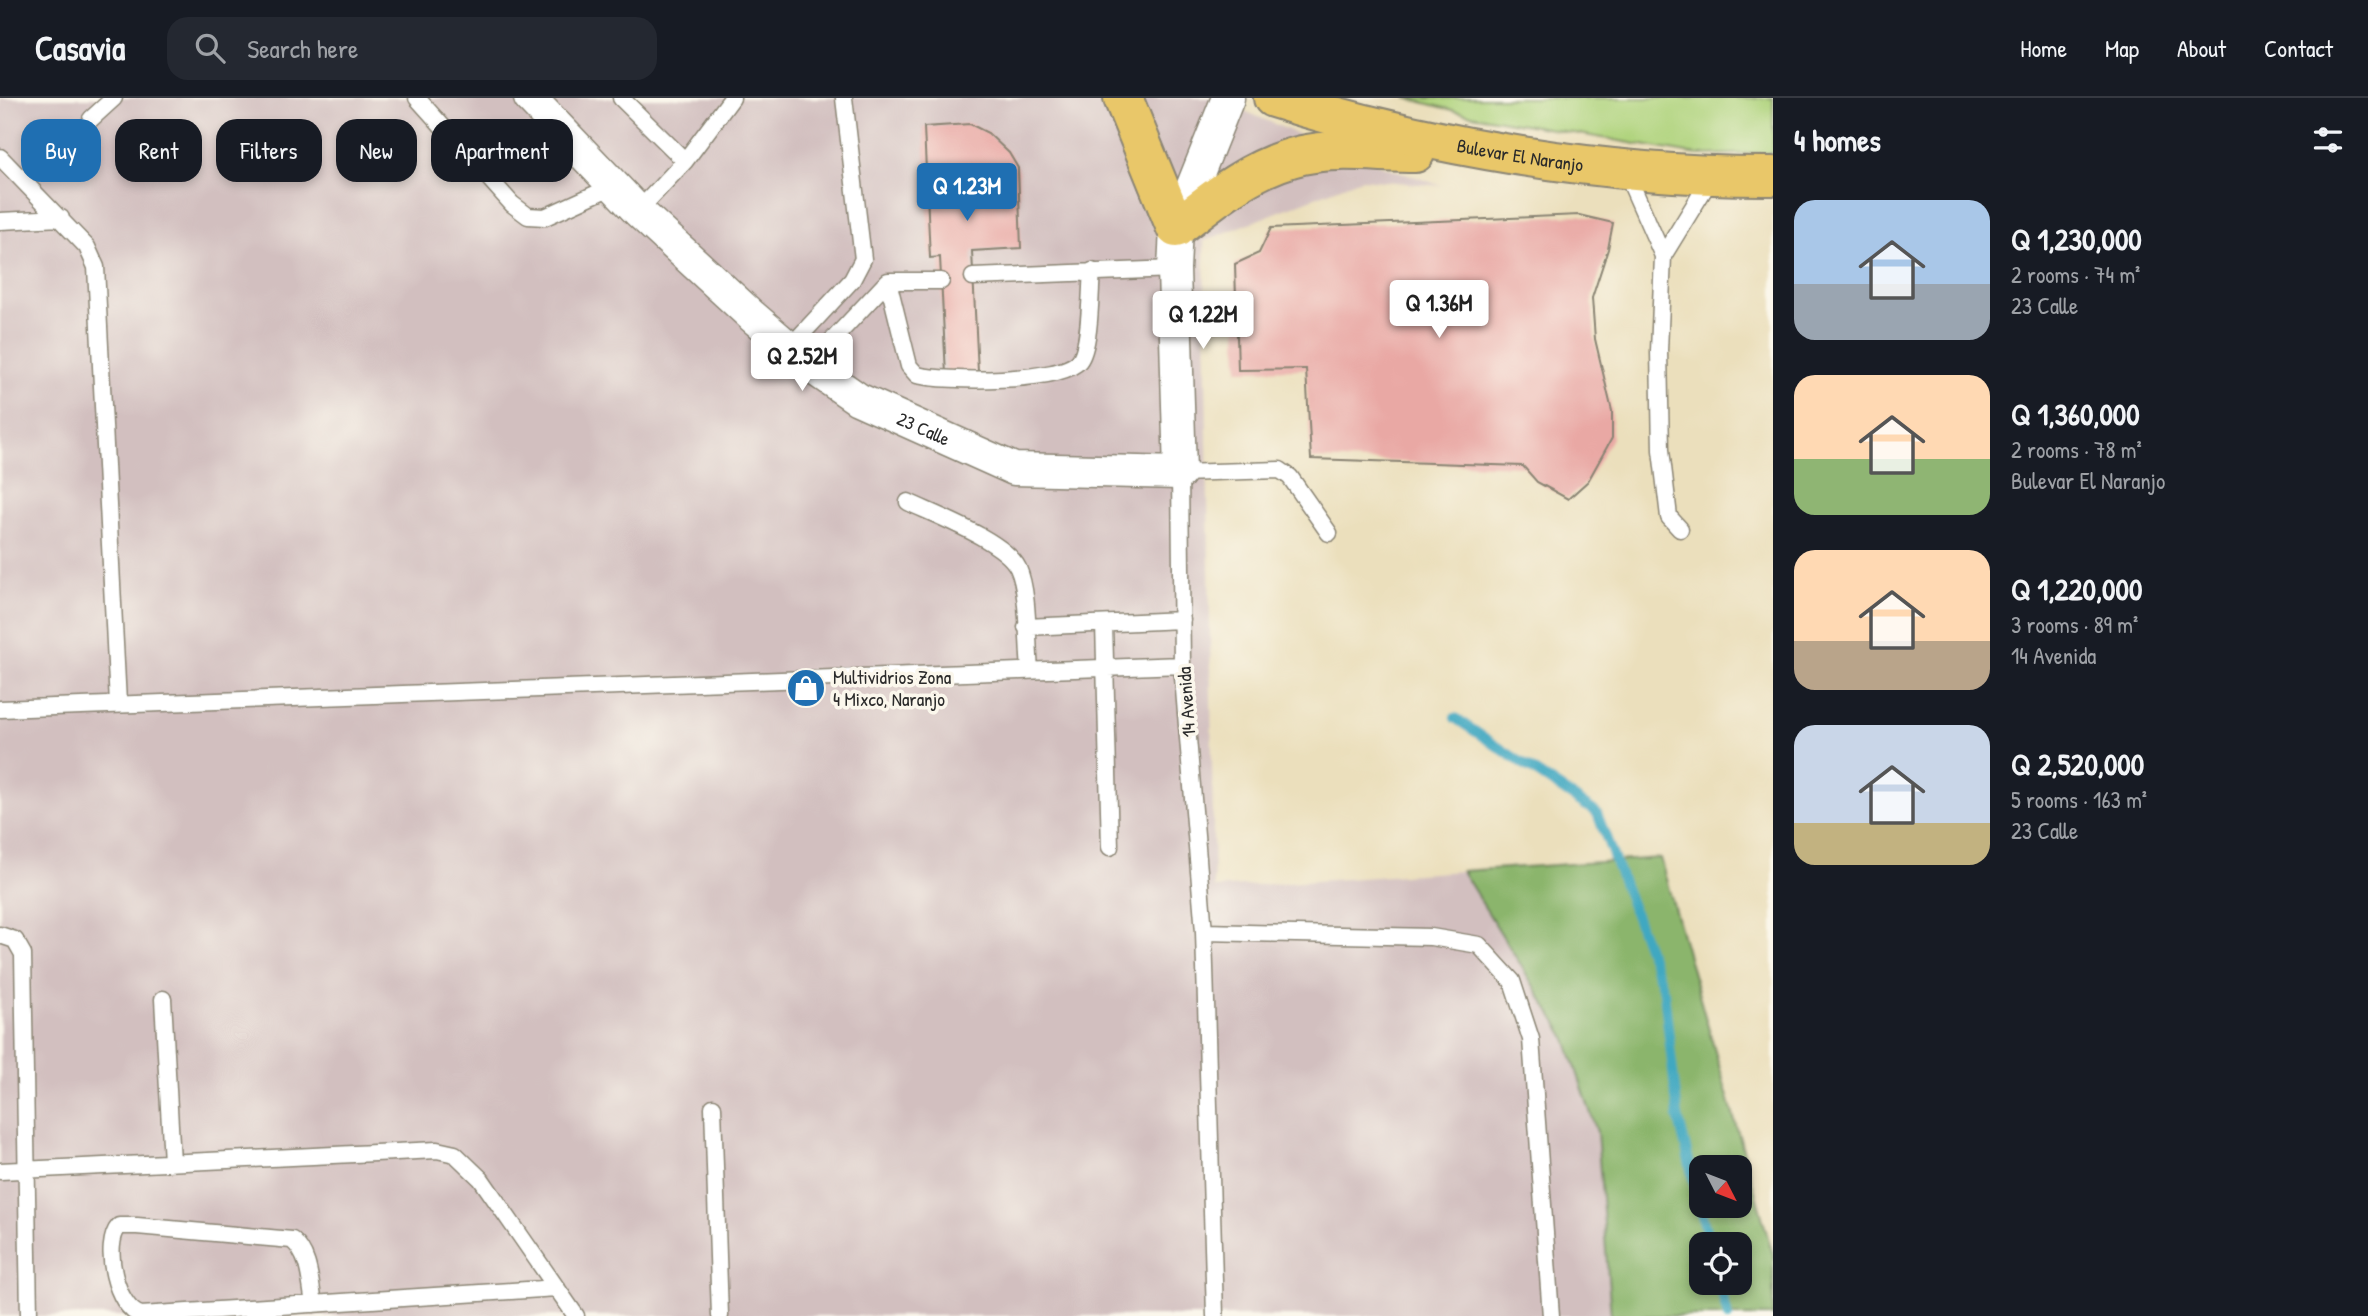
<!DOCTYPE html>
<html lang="en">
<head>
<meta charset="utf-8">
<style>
	:root { --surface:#171b24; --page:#242831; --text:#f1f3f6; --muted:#9ea1a6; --line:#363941; --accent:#1f6fb2 }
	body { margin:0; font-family:"Patrick Hand",sans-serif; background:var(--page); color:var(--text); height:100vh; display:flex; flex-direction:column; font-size:26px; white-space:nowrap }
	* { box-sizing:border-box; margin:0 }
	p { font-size:23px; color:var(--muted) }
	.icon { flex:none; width:38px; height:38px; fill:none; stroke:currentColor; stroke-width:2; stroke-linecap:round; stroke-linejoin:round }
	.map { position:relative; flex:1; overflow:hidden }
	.details { display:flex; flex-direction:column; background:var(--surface); width:595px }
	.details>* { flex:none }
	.hud { position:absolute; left:21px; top:21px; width:665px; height:63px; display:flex; gap:14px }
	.needle { width:46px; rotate:132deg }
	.buttons { position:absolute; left:1689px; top:1057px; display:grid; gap:14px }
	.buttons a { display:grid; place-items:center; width:63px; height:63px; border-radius:14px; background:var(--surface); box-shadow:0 4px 10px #0003; font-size:35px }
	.price { position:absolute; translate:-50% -60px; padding:0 16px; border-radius:7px; background:#fff; color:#222; font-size:23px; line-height:46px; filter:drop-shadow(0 2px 4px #0008) }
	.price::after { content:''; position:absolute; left:50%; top:42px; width:21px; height:16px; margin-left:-10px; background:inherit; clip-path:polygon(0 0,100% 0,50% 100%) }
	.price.selected { background:var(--accent); color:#fff }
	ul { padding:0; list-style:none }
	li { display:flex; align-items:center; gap:21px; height:175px; padding:0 21px }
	li span { display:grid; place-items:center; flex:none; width:196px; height:140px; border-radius:21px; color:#555 }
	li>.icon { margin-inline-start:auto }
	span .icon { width:84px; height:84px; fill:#fffc; stroke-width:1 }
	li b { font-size:30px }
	h2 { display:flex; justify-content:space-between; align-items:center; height:84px; padding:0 21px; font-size:30px }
	.pill { padding:0 24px; border-radius:21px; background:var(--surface); box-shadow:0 4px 10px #0003; font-size:24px; line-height:63px }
	.pill.selected { background:var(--accent); color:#fff }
	header { display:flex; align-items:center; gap:42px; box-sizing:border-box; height:98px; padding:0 35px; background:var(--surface); border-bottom:2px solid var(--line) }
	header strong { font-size:33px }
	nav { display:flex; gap:38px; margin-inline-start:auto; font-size:24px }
	.search { width:490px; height:63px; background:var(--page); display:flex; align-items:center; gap:18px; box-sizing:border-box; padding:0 24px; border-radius:21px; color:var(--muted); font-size:26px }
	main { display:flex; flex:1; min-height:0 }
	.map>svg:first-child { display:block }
</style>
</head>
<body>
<header>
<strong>Casavia</strong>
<div class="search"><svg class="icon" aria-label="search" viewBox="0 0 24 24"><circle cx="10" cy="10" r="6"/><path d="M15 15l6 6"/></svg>Search here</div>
<nav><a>Home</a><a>Map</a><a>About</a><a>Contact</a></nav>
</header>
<main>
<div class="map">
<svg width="1773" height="1218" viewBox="0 0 1773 1218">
	<rect width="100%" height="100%" fill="#fbf7ec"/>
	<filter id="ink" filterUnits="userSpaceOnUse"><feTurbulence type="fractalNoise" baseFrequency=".0143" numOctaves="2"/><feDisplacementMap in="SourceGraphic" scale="14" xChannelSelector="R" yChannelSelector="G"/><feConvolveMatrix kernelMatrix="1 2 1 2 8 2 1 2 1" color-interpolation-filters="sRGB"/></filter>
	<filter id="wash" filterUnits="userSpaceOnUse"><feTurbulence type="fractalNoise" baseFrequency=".00686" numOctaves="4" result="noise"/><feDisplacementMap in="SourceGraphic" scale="28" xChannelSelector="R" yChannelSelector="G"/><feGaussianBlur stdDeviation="1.57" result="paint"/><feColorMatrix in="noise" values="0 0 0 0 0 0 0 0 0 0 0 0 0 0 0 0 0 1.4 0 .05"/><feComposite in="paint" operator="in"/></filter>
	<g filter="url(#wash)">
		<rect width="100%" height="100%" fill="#ebdfbc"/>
		<!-- industrial -->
		<path fill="#d2bfbf" d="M0,0H1215L1327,49L1442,88L1361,81L1204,143L1214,790L1462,773L1565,938L1597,1035L1611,1218H0Z"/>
		<!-- green -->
		<path fill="#afd37c" stroke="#6d7f54" stroke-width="2" d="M1406,0H1773V55L1698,57L1472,17Z"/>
		<!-- forest -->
		<path fill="#8bb56c" stroke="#5b704c" stroke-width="2" fill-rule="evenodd" d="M1660,760L1773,1157V1218H1611L1597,1034L1565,938L1462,773ZM1701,1069H1740V1108H1701ZM1701,1146H1740V1185H1701Z"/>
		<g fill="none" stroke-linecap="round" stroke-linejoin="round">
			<!-- stream -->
			<path stroke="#41a8c1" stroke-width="10" d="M1455,620L1597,715L1664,894L1678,1018L1709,1146
				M1719,1185L1728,1218"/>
		</g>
		<g id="blocks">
			<!-- building -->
			<path fill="#e9a8a4" d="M970,26L988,35L1009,55L1018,70L1021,150L972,153L978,274L946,276L940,159L930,160L924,29Z
				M1579,117L1613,125L1608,151L1592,200L1595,241L1612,313V340L1588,383L1568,401L1537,384L1523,368L1311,361L1306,271L1238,272L1235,166L1259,155L1271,130Z"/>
		</g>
	</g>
	<g filter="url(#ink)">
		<use href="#blocks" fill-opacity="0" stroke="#8b8574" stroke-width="2"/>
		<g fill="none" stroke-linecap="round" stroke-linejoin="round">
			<defs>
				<path id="service" d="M417,0L512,106L528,118L545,119L613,88
					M621,0L685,63
					M91,21L114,0
					M0,59L87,149L96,169L118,605
					M1625,72L1663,158L1659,253L1661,352L1669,419L1680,431
					M638,113L685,63L732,0
					M0,123L61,120
					M1663,158L1711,80
					M973,179L1174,171
					M888,183L909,268L917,277C945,284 1061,285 1079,263C1091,248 1090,193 1092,173
					M789,250L852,182L863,161L844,0
					M809,267L888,183H941
					M908,404C935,417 1005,443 1018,470C1029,494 1027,544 1030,571
					M1104,526L1110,749
					M1026,529L1182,522
					M0,611L1182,567
					M1204,834L1431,839L1479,847L1512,883L1531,941L1551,1218
					M0,837L15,842L23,856L29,1218
					M163,901L172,1064
					M713,1009L720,1218
					M0,1073L437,1052L455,1056L481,1081L576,1218
					M314,1206C310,1184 310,1157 292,1142L137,1128H119C102,1147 116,1210 141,1217L557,1190
					M1215,1218L1204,834L1182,567L1180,375L1280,372L1290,379L1329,435"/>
				<g id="minor">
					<path id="s1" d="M530,0L638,113L752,218L809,267L858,301L1014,371L1180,375L1174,171L1176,130L1228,0"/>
				</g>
				<g id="primary">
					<path d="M1123,0L1176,130C1214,100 1253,68 1302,57C1337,49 1378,55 1415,55"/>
					<path id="s2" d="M1273,0C1428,49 1610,79 1773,78"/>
				</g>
			</defs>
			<!-- service casing -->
			<use href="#service" stroke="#8b8574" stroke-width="19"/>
			<!-- minor casing -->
			<use href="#minor" stroke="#8b8574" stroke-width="35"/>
			<!-- primary casing -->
			<use href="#primary" stroke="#8b8574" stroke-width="42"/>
			<!-- service -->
			<use href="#service" stroke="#fff" stroke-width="16"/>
			<!-- minor -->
			<use href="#minor" stroke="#fff" stroke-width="32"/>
			<!-- primary -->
			<use href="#primary" stroke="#e9c769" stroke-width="38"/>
		</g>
	</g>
	<!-- icons -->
	<defs>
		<symbol id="shop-disc" viewBox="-11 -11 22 22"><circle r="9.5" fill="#1f6fb2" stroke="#fbf7ec"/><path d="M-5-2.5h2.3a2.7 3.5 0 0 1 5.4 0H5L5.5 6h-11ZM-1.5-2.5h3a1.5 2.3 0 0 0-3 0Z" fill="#fff"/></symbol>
	</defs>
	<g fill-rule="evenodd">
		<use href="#shop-disc" x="784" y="568" width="44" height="44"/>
	</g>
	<g text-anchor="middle" stroke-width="7" stroke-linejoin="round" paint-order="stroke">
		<!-- street labels -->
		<g font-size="19" fill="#2b2b2b" stroke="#fbf7ec">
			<text dy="7" stroke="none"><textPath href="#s2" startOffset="254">Bulevar El Naranjo</textPath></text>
			<text dy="7" stroke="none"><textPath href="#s1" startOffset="518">23 Calle</textPath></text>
			<text transform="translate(1186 604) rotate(-94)" y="7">14 Avenida</text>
		</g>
		<!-- poi labels -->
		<g font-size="19" fill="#2b2b2b" stroke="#fbf7ec" text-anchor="start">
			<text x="833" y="586">Multividrios Zona<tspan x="833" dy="22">4 Mixco, Naranjo</tspan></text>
		</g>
	</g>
</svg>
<div class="buttons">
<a><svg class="needle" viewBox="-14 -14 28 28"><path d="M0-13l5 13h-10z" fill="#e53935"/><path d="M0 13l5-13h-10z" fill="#9ea1a6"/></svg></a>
<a><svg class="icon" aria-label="locate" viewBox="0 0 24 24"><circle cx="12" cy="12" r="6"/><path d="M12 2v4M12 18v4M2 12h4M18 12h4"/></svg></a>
</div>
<b class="price selected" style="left:967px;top:125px">Q 1.23M</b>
<b class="price" style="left:1439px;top:242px">Q 1.36M</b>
<b class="price" style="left:1203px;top:253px">Q 1.22M</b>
<b class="price" style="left:802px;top:295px">Q 2.52M</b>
<div class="hud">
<a class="pill selected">Buy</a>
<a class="pill">Rent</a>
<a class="pill">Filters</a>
<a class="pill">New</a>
<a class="pill">Apartment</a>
</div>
</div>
<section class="details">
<h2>4 homes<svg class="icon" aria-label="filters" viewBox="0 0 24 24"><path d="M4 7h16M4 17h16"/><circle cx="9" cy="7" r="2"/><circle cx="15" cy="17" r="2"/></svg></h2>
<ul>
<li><span style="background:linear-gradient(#a9c7e8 60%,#9aa5b1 0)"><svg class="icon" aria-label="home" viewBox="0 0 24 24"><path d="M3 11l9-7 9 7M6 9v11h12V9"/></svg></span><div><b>Q 1,230,000</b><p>2 rooms · 74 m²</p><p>23 Calle</p></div></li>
<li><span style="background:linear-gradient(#ffd9b3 60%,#8fb573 0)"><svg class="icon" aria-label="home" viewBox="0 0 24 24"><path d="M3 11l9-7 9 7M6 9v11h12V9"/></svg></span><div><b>Q 1,360,000</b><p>2 rooms · 78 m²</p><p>Bulevar El Naranjo</p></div></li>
<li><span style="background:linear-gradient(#ffd9b3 65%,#b9a48a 0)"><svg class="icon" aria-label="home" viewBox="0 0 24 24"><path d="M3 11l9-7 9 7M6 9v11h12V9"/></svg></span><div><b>Q 1,220,000</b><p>3 rooms · 89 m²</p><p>14 Avenida</p></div></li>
<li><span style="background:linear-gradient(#c9d6e8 70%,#c2b280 0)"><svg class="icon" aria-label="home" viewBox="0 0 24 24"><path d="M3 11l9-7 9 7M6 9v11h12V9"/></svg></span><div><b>Q 2,520,000</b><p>5 rooms · 163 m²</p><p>23 Calle</p></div></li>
</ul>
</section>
</main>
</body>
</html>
